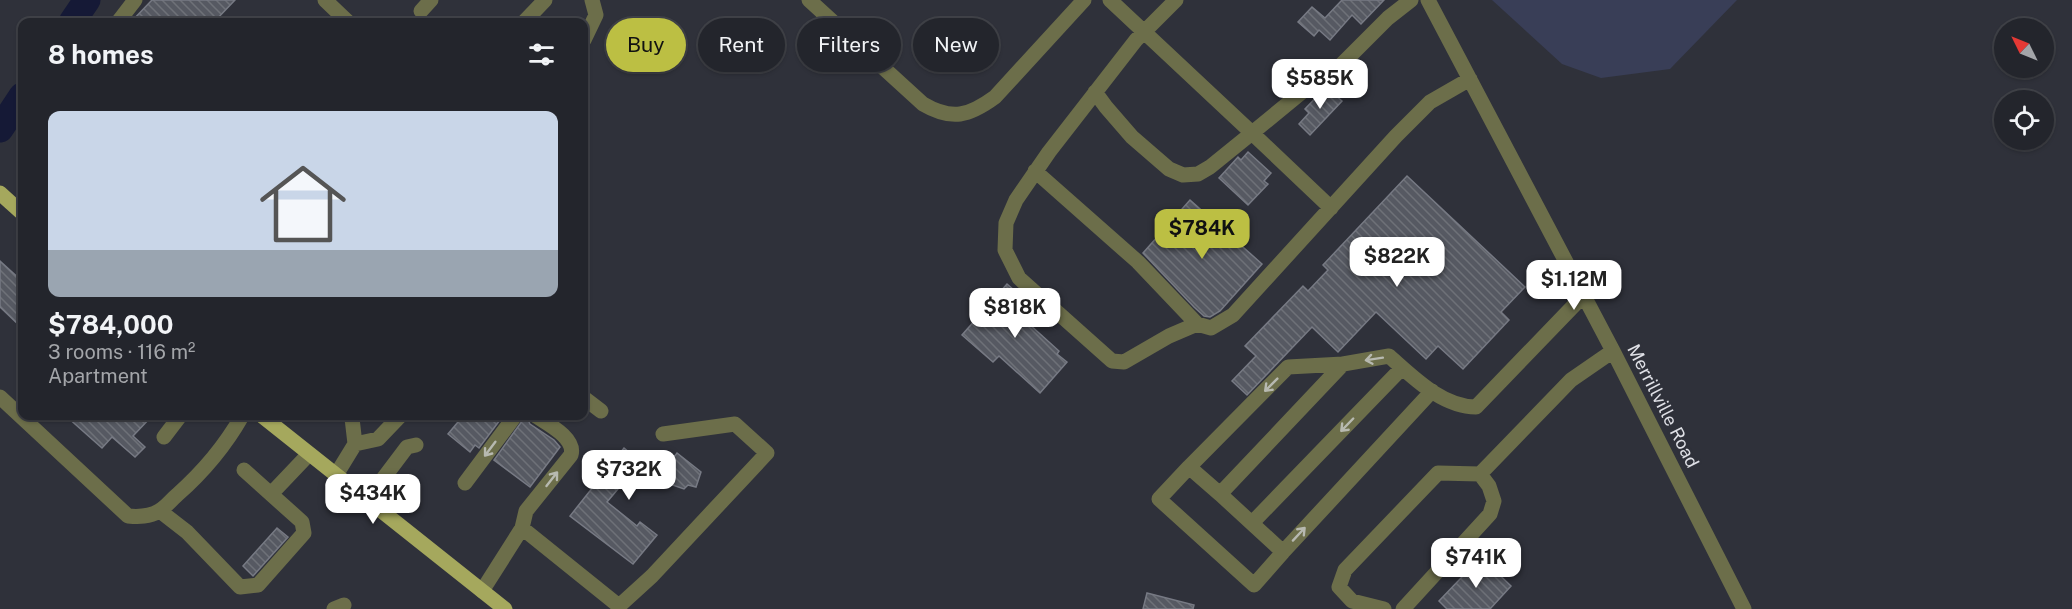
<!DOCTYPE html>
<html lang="en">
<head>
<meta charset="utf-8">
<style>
	:root { --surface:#23252c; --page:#2b2d34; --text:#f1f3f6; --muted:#a3a5a9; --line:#404248; --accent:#bcbf43 }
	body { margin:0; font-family:"Public Sans",sans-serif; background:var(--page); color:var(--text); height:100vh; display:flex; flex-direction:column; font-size:22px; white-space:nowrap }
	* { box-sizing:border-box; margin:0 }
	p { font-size:20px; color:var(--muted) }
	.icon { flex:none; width:33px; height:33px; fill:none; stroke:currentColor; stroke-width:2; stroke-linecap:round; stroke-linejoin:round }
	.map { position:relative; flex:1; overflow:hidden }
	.details { position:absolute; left:18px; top:18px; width:570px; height:402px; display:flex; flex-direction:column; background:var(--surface); border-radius:12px; box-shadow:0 2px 4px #0004,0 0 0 2px var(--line) }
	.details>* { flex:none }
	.guide { position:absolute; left:606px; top:18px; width:570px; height:54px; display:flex; gap:12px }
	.needle { width:39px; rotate:313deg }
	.fabs { position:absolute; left:1994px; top:18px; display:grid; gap:12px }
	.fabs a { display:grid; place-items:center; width:60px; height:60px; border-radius:50%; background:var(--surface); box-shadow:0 2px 4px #0004,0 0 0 2px var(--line); font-size:30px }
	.price { position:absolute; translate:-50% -51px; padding:0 14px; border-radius:12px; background:#fff; color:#222; font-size:20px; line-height:39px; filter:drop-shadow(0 2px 3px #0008) }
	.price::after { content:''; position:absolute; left:50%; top:36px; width:18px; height:14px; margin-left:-9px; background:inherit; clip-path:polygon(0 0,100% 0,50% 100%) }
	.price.on { background:var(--accent); color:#111 }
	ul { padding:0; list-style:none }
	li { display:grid; align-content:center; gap:12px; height:318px; padding:0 30px }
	li span { display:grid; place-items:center; height:186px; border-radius:12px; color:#555 }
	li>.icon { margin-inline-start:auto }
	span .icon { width:108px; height:108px; fill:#fffc; stroke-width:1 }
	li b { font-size:26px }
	h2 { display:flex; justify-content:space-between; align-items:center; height:72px; padding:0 30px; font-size:26px }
	.pill { padding:0 21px; border-radius:27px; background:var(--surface); box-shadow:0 2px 4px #0004,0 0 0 2px var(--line); font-size:21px; line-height:54px }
	.pill.on { background:var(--accent); color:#111 }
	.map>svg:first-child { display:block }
</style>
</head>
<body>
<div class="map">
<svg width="2072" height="609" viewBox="0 0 2072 609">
	<defs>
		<pattern id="building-back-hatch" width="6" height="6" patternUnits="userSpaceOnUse" patternTransform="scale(1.5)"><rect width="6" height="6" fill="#565962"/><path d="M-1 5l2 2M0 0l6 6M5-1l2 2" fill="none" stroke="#6e7178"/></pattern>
	</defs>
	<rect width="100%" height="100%" fill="#2f313a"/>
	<!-- grass -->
	<path fill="#393e57" d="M1492,0H1737L1670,69L1601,78L1562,64Z"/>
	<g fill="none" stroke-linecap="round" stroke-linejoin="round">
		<!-- river -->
		<path stroke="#151936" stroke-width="27" d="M72,22L87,0
			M0,129L22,96"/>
	</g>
	<!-- building -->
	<path fill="url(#building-back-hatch)" stroke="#777a84" stroke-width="1.5" d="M152,0H235L214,22H131Z
		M1342,0H1384L1361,24L1352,15L1330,40L1319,30L1314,36L1298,22L1312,7L1325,18Z
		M1326,87L1342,101L1310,135L1299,124L1309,113L1305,109Z
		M1248,152L1271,173L1264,181L1268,184L1248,205L1219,178L1238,157L1241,160Z
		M1407,176L1525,287L1501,312L1509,320L1463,369L1438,346L1426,359L1376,312L1338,352L1312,327L1247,395L1232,381L1256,356L1245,346L1303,286L1308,291L1328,270L1323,265Z
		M1190,200L1262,264L1220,311L1210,317L1204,316L1194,307L1143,253Z
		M0,261L22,281V328L0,307Z
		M1007,284L1038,311L1028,323L1059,351L1057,354L1067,362L1040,393L999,356L993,362L962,335Z
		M66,416H152L133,436L145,447L135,457L112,437L102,448Z
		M463,416H503L479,448L475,445L470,452L448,434Z
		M525,417L526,416L530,424L554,440L560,447L530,487L494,460Z
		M624,448L646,466L650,456L670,462L677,453L701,472L696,487L688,485L684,489L643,475L631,490L623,483L607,502L637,526L640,522L657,535L633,564L570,516Z
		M277,528L288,537L253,576L243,566Z
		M1481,557L1511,586L1490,609H1447L1439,601Z
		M1147,593L1194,605L1193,609H1143Z"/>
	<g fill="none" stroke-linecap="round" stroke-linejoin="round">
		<!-- minor -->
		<path stroke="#6c6e4a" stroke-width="15" d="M325,0L348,22
			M809,0L923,104C952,121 969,116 995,97L1084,0
			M1110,0L1252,133L1302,92L1341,65L1388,18L1411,0
			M1176,0L1136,40L1049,152L1016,200L1006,223L1005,250L1019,278L1112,361L1124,362L1169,336L1197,324L1211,328L1233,315L1396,136L1430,102L1470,79
			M1428,0L1613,351L1744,609
			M421,11L431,0
			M118,22L135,0
			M524,22L545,0
			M584,40L596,15L592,0
			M1095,92L1106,107L1132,137L1169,169L1183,175L1198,174L1210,167L1252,133L1331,208
			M1035,171L1138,262L1197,324
			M1432,391L1283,552L1220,494L1343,364L1389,356C1413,377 1442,407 1476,407L1584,295
			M0,397L128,516C139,517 149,517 159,511C166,507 171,500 177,495C203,472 225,446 242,416
			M584,398L601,411
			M164,437L180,416
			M355,444L378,439L400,416
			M1189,467L1159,499L1254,585L1283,552
			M1480,474L1571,380L1613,351
			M336,475L355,444L352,418L349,416
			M465,483L515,416
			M271,494L309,454
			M1220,494L1189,467L1288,367L1343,364
			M367,500L407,447L416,445
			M160,511L187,532L240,587L258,585L304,533L302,522L244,470
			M1252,523L1402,368
			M522,528L619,606L617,609
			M482,591L522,528L526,511L571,455C576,438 548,424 536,416
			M619,606L652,576L767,453L735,424L663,434
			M334,609L344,605
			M1384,609L1352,601L1339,587L1345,570L1438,473L1480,474
			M1403,609L1490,514L1494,501L1489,486L1480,474"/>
		<!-- major -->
		<path stroke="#a5a85d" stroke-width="15" d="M0,193L22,213
			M262,416L505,609"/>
	</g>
	<!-- one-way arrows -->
	<defs><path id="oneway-shaft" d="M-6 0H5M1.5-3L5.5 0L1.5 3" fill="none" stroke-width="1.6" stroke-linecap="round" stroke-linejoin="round" transform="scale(1.5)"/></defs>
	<g stroke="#b7b9b0">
		<use href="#oneway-shaft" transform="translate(1374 359) rotate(171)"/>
		<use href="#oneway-shaft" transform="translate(1271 385) rotate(135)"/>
		<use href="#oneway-shaft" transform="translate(1347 425) rotate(134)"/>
		<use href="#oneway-shaft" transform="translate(490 449) rotate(127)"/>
		<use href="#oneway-shaft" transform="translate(552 479) rotate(-52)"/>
		<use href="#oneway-shaft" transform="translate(1299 534) rotate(-47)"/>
	</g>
	<g text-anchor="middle" stroke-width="4.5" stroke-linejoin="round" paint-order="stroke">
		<!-- street labels -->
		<g font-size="18" fill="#e0e1e7" stroke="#2f313a">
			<text transform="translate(1663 406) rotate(63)" y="6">Merrillville Road</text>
		</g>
	</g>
</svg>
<div class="fabs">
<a><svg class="needle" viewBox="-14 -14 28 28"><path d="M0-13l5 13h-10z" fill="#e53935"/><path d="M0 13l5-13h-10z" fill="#a3a5a9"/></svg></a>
<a><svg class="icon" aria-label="locate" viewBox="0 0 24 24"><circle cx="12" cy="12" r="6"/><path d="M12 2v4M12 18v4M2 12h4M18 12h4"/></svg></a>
</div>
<b class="price" style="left:1320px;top:110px">$585K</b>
<b class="price on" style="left:1202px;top:260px">$784K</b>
<b class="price" style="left:1397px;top:288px">$822K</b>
<b class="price" style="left:1574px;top:311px">$1.12M</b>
<b class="price" style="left:1015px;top:339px">$818K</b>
<b class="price" style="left:629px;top:501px">$732K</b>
<b class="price" style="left:373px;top:525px">$434K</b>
<b class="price" style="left:1476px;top:589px">$741K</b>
<div class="guide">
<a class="pill on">Buy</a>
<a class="pill">Rent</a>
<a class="pill">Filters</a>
<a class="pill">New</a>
</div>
<section class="details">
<h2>8 homes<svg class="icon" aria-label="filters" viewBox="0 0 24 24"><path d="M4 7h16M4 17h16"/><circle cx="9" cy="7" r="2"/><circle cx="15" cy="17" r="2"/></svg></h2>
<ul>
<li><span style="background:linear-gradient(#c9d6e8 75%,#9aa5b1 0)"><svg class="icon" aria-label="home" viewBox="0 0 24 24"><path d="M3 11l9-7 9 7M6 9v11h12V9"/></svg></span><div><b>$784,000</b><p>3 rooms · 116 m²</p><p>Apartment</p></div></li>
</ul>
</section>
</div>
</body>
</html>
